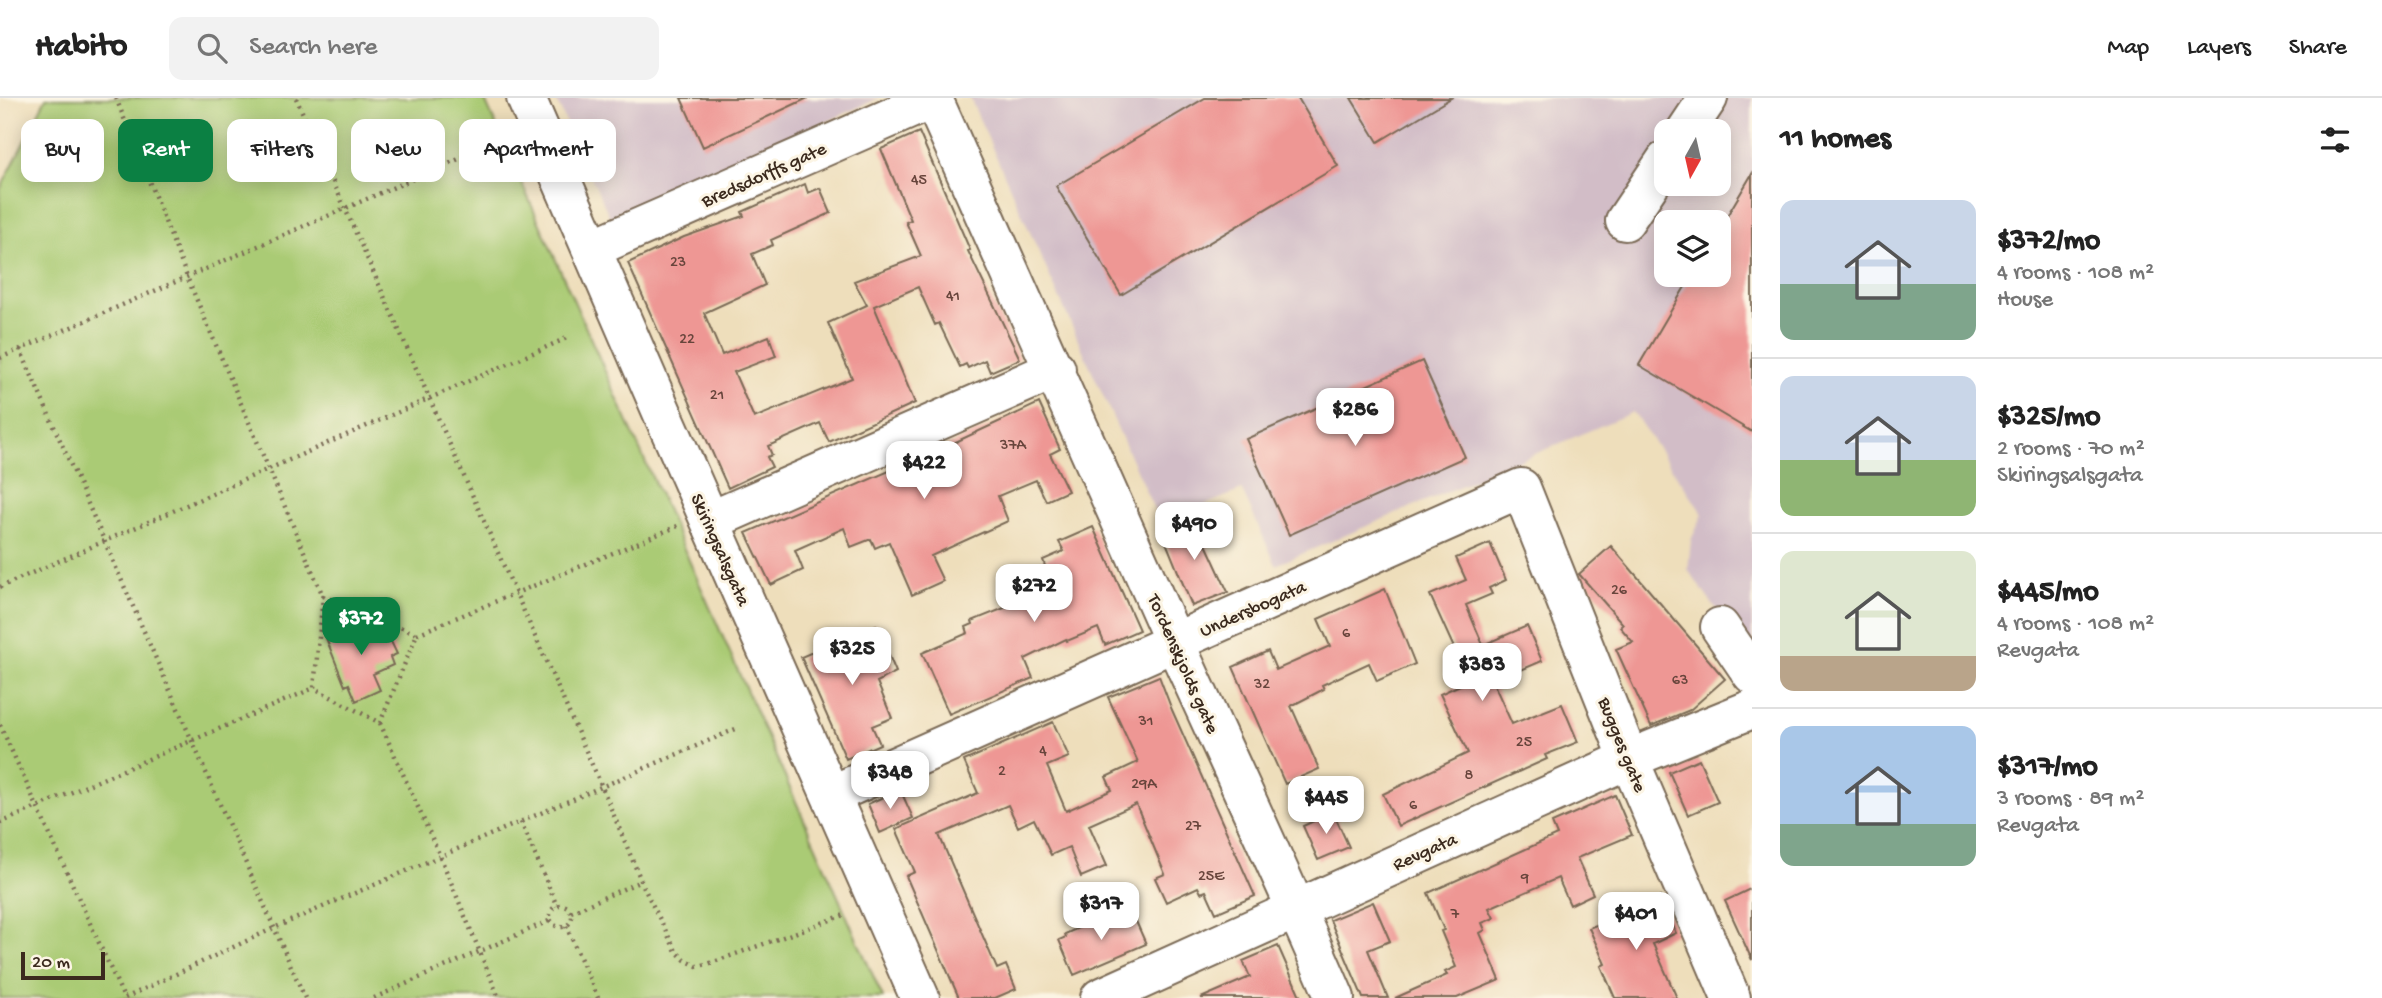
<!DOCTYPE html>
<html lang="en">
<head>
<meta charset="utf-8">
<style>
	:root { --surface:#fff; --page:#f2f2f2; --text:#222; --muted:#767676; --line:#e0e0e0; --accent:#0b8043 }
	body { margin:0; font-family:"Gochi Hand",sans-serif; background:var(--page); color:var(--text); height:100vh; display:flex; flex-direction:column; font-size:26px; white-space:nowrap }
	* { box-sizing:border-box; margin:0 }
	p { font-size:23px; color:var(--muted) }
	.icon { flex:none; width:38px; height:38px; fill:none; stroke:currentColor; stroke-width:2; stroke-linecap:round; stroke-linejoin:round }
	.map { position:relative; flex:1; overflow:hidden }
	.drawer { display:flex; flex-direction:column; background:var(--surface); width:630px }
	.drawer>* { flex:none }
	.top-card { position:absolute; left:21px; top:21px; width:665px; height:63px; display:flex; gap:14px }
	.needle { width:46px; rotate:188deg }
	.controls { position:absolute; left:1654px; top:21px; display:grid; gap:14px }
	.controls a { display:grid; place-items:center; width:77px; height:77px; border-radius:14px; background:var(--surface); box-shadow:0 4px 18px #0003; font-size:35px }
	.scale { position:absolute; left:21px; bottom:18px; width:84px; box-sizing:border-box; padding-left:7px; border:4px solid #3b2a1e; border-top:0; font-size:19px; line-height:24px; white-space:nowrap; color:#3b2a1e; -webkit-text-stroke:5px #fcf5e5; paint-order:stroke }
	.price { position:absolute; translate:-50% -60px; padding:0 16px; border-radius:14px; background:#fff; color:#222; font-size:23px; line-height:46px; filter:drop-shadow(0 2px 4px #0008) }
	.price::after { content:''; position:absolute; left:50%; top:42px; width:21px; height:16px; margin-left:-10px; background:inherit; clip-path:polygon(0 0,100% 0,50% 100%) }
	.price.active { background:var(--accent); color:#fff }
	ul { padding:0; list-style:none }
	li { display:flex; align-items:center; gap:21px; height:175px; padding:0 28px }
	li+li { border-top:2px solid var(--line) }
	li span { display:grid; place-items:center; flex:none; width:196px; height:140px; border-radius:14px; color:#555 }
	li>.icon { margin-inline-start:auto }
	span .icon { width:84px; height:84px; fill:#fffc; stroke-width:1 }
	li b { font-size:30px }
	h2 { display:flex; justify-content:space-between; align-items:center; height:84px; padding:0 28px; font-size:30px }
	.pill { padding:0 24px; border-radius:14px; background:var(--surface); box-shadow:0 4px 18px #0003; font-size:24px; line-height:63px }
	.pill.active { background:var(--accent); color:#fff }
	header { display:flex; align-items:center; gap:42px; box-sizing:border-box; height:98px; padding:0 35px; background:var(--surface); border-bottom:2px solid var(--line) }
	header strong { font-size:33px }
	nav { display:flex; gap:38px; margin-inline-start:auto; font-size:24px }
	.search { width:490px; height:63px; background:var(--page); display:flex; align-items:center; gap:18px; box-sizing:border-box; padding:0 24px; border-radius:14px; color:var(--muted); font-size:26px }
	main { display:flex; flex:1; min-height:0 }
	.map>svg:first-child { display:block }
</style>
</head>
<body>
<header>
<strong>Habito</strong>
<div class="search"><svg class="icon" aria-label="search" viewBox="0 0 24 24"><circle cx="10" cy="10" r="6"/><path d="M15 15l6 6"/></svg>Search here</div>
<nav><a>Map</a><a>Layers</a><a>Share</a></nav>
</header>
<main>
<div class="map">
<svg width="1752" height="900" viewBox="0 0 1752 900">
	<rect width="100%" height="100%" fill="#fcf5e5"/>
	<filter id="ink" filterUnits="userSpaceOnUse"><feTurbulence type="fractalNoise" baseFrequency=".0143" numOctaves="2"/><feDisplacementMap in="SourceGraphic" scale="14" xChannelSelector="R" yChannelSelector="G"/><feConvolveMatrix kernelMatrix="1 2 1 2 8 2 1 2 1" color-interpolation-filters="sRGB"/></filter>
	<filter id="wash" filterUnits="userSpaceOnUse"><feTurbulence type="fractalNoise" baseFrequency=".00686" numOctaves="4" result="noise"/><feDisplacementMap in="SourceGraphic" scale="28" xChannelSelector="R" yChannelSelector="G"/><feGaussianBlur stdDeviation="1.57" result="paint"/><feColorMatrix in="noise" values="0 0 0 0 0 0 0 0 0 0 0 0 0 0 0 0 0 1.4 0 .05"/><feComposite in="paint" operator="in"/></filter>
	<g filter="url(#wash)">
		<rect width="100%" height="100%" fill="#eedebb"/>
		<!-- industrial -->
		<path fill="#d2bdc7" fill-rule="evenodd" d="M555,0H879L611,122Z
			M970,0H1752V552L1710,503L1688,472L1691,442L1703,416L1633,314L1276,467L1242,392L1160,425ZM1666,33H1718V86H1666ZM1666,124H1718V177H1666Z"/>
		<!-- green -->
		<path fill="#aacb74" stroke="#727a49" stroke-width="2" d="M46,0H484L883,900H0V92Z"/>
		<g id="blocks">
			<!-- building -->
			<path fill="#ee9794" d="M681,0H808L703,49Z
				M1205,0H1298L1338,68L1121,197L1056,88Z
				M1351,0H1451L1378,44Z
				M919,34L970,152L968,153L1020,261L990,274L985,262L968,270L966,266L960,269L939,225L935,227L918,189L874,208L915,305L829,344L820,325L768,348L772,357L767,359L772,369L728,390L628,165L684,139L744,118L742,114L805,86L808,95L820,90L831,115L771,142L773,147L752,156L765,187L704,215L722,257L769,238L776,258L734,274L754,320L852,280L828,225L867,207L854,183L921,158L906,124L911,122L881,51Z
				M1752,76V334L1639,267L1692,177H1718V133Z
				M1422,263L1465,359L1289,437L1246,341Z
				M1039,305L1060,351L1050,356L1068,393L1046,403L1036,382L998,398L1008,423L931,458L943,483L912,497L889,444L875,450L871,441L851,449L844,430L795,452L803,472L771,487L746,435L894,371L893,368L931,352L932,355Z
				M1193,418L1228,494L1192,508L1161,432Z
				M1093,429L1139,532L1105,547L1098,530L1067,543L1066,541L1025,561L1033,580L949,616L922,555L968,535L966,529L973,526L972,523L1022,503L1013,482L1045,468L1043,462L1064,453L1059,444Z
				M1490,445L1506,482L1489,490L1492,496L1466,507L1483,547L1527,528L1542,563L1493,584L1512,626L1562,606L1578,644L1545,657L1547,661L1398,728L1383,696L1468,655L1440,596L1469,583L1430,497L1466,482L1456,460Z
				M1611,448L1725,581L1690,612L1651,628L1616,551L1633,544L1620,529L1623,526L1579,476Z
				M1385,491L1415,566L1377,583L1369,565L1322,587L1324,591L1291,608L1319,671L1285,686L1233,569L1268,553L1276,572L1330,548L1318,521Z
				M372,522L379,539L387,535L397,556L390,559L393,567L373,576L380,592L356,603L349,586L345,588L326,540Z
				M876,527L896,574L877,584L892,620L872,628L880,646L846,661L801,559Z
				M1159,578L1172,612L1255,798L1216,815L1206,793L1201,795L1198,789L1166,804L1155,780L1165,776L1136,706L1089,727L1107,768L1081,779L1069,749L1051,757L1034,721L1018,729L1008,707L939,737L997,871L1006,867L1016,891L995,900H959L906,778L915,774L896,731L978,695L964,663L1053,624L1069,659L1047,668L1066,713L1112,692L1106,679L1138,664L1108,599Z
				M1699,661L1718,704L1688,717L1669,674Z
				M900,691L913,720L880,735L868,706Z
				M1615,697L1632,737L1577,760L1593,796L1570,807L1558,780L1489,810L1494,820L1482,825L1485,832L1480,835L1500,882L1457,900H1395L1447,877L1445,874L1456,869L1441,833L1444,832L1428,795L1557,737L1552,725Z
				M1333,714L1349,749L1318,762L1303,728Z
				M1752,790V862L1725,803Z
				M1660,799L1676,835L1653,846L1677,900H1615L1601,868L1605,866L1589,830Z
				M1373,804L1390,843L1368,852L1388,900H1363L1330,822Z
				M1131,812L1146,846L1074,877L1059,842L1066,839L1065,836L1100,820L1102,824Z
				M1278,848L1301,900H1201L1250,879L1243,863Z"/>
		</g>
	</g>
	<g filter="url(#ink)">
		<use href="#blocks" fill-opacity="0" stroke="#7a6955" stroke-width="2"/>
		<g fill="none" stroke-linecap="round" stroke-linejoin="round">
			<defs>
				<path id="minor" d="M526,0L665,321L920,900
					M1686,33L1708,0
					M1625,123L1666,62
					M593,150L933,1C1014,181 1094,362 1174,543C1228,662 1284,780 1335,900
					M710,423L1056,271
					M1720,529L1752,576
					M831,697L1521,390L1629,661L1731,900
					M1100,900L1629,661L1752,611"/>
			</defs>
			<!-- minor casing -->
			<use href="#minor" stroke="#7a6955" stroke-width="42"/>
			<!-- path -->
			<path stroke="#7a6955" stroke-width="4.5" stroke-dasharray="2 5" stroke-linecap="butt" d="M116,0L187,179L323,498
				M296,0L602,689L645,792L676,853L685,862L697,868L708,866L847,816
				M20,251L305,900
				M0,260L489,48
				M0,489L567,240
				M323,498L417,536L380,625L314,590Z
				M417,536L678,428
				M380,625L440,758L499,900
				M0,627L124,900
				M521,724L557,808
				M0,725L314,590
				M550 818a11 11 0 1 1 22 0a11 11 0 1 1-22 0Z
				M571,814L641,783
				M566,828L598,900
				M125,900L274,830L738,630
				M374,900L551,822"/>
			<!-- minor -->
			<use href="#minor" stroke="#fff" stroke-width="38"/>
		</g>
	</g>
	<g text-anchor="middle" stroke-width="6" stroke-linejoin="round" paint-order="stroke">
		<!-- number labels -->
		<g font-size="16" fill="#68453c">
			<text x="919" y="86">45</text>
			<text x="678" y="168">23</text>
			<text x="953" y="202">41</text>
			<text x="687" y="245">22</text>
			<text x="717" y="301">21</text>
			<text x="1013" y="351">37A</text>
			<text x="1619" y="496">26</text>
			<text x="1346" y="539">6</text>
			<text x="1680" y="586">63</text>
			<text x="1262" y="590">32</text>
			<text x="1146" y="627">31</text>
			<text x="1524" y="648">25</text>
			<text x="1043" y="657">4</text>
			<text x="1002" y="677">2</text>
			<text x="1469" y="681">8</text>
			<text x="1144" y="690">29A</text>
			<text x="1413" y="711">6</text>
			<text x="1193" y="732">27</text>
			<text x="1211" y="782">25E</text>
			<text x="1525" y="784">9</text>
			<text x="1455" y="820">7</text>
		</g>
		<!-- street labels -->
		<g font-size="19" fill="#3b2a1e" stroke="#fcf5e5">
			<text transform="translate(763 75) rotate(-24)" y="7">Bredsdorffs gate</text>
			<text transform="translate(722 451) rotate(66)" y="7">Skiringsalsgata</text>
			<text transform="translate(1252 509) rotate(-24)" y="7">Undersbogata</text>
			<text transform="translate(1185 565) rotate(66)" y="7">Tordenskjolds gate</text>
			<text transform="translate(1624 646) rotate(68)" y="7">Bugges gate</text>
			<text transform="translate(1424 752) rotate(-24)" y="7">Revgata</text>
		</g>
	</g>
</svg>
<div class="controls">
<a><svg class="needle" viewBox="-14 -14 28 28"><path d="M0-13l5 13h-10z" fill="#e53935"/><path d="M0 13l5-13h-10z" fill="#767676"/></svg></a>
<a><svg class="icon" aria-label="layers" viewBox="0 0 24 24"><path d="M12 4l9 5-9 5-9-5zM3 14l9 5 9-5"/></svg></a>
</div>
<div class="scale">20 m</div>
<b class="price" style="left:1355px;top:350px">$286</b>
<b class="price" style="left:924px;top:403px">$422</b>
<b class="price" style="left:1194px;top:464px">$490</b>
<b class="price" style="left:1034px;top:526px">$272</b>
<b class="price active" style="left:361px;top:559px">$372</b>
<b class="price" style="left:852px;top:589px">$325</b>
<b class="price" style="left:1482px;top:605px">$383</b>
<b class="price" style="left:890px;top:713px">$348</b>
<b class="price" style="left:1326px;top:738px">$445</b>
<b class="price" style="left:1101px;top:844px">$317</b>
<b class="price" style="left:1636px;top:854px">$401</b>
<div class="top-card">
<a class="pill">Buy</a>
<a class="pill active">Rent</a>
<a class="pill">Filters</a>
<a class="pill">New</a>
<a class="pill">Apartment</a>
</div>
</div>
<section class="drawer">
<h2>11 homes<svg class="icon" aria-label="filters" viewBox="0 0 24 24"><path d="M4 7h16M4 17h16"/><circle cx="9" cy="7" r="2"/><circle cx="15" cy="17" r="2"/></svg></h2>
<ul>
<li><span style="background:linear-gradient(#c9d6e8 60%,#7fa58c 0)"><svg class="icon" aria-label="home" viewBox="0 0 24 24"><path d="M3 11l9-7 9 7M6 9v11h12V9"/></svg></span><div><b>$372/mo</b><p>4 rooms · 108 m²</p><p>House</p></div></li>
<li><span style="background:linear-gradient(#c9d6e8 60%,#8fb573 0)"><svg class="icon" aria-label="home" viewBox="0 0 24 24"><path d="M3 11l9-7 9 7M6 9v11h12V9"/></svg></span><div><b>$325/mo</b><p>2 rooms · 70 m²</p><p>Skiringsalsgata</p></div></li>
<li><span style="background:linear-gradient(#dfe7d0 75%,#b9a48a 0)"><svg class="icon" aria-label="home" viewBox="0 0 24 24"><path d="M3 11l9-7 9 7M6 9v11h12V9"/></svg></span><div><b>$445/mo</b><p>4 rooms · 108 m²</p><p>Revgata</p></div></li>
<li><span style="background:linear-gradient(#a9c7e8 70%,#7fa58c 0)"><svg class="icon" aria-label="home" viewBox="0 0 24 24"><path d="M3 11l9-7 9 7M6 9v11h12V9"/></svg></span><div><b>$317/mo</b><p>3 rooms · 89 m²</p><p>Revgata</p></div></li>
</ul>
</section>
</main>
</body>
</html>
